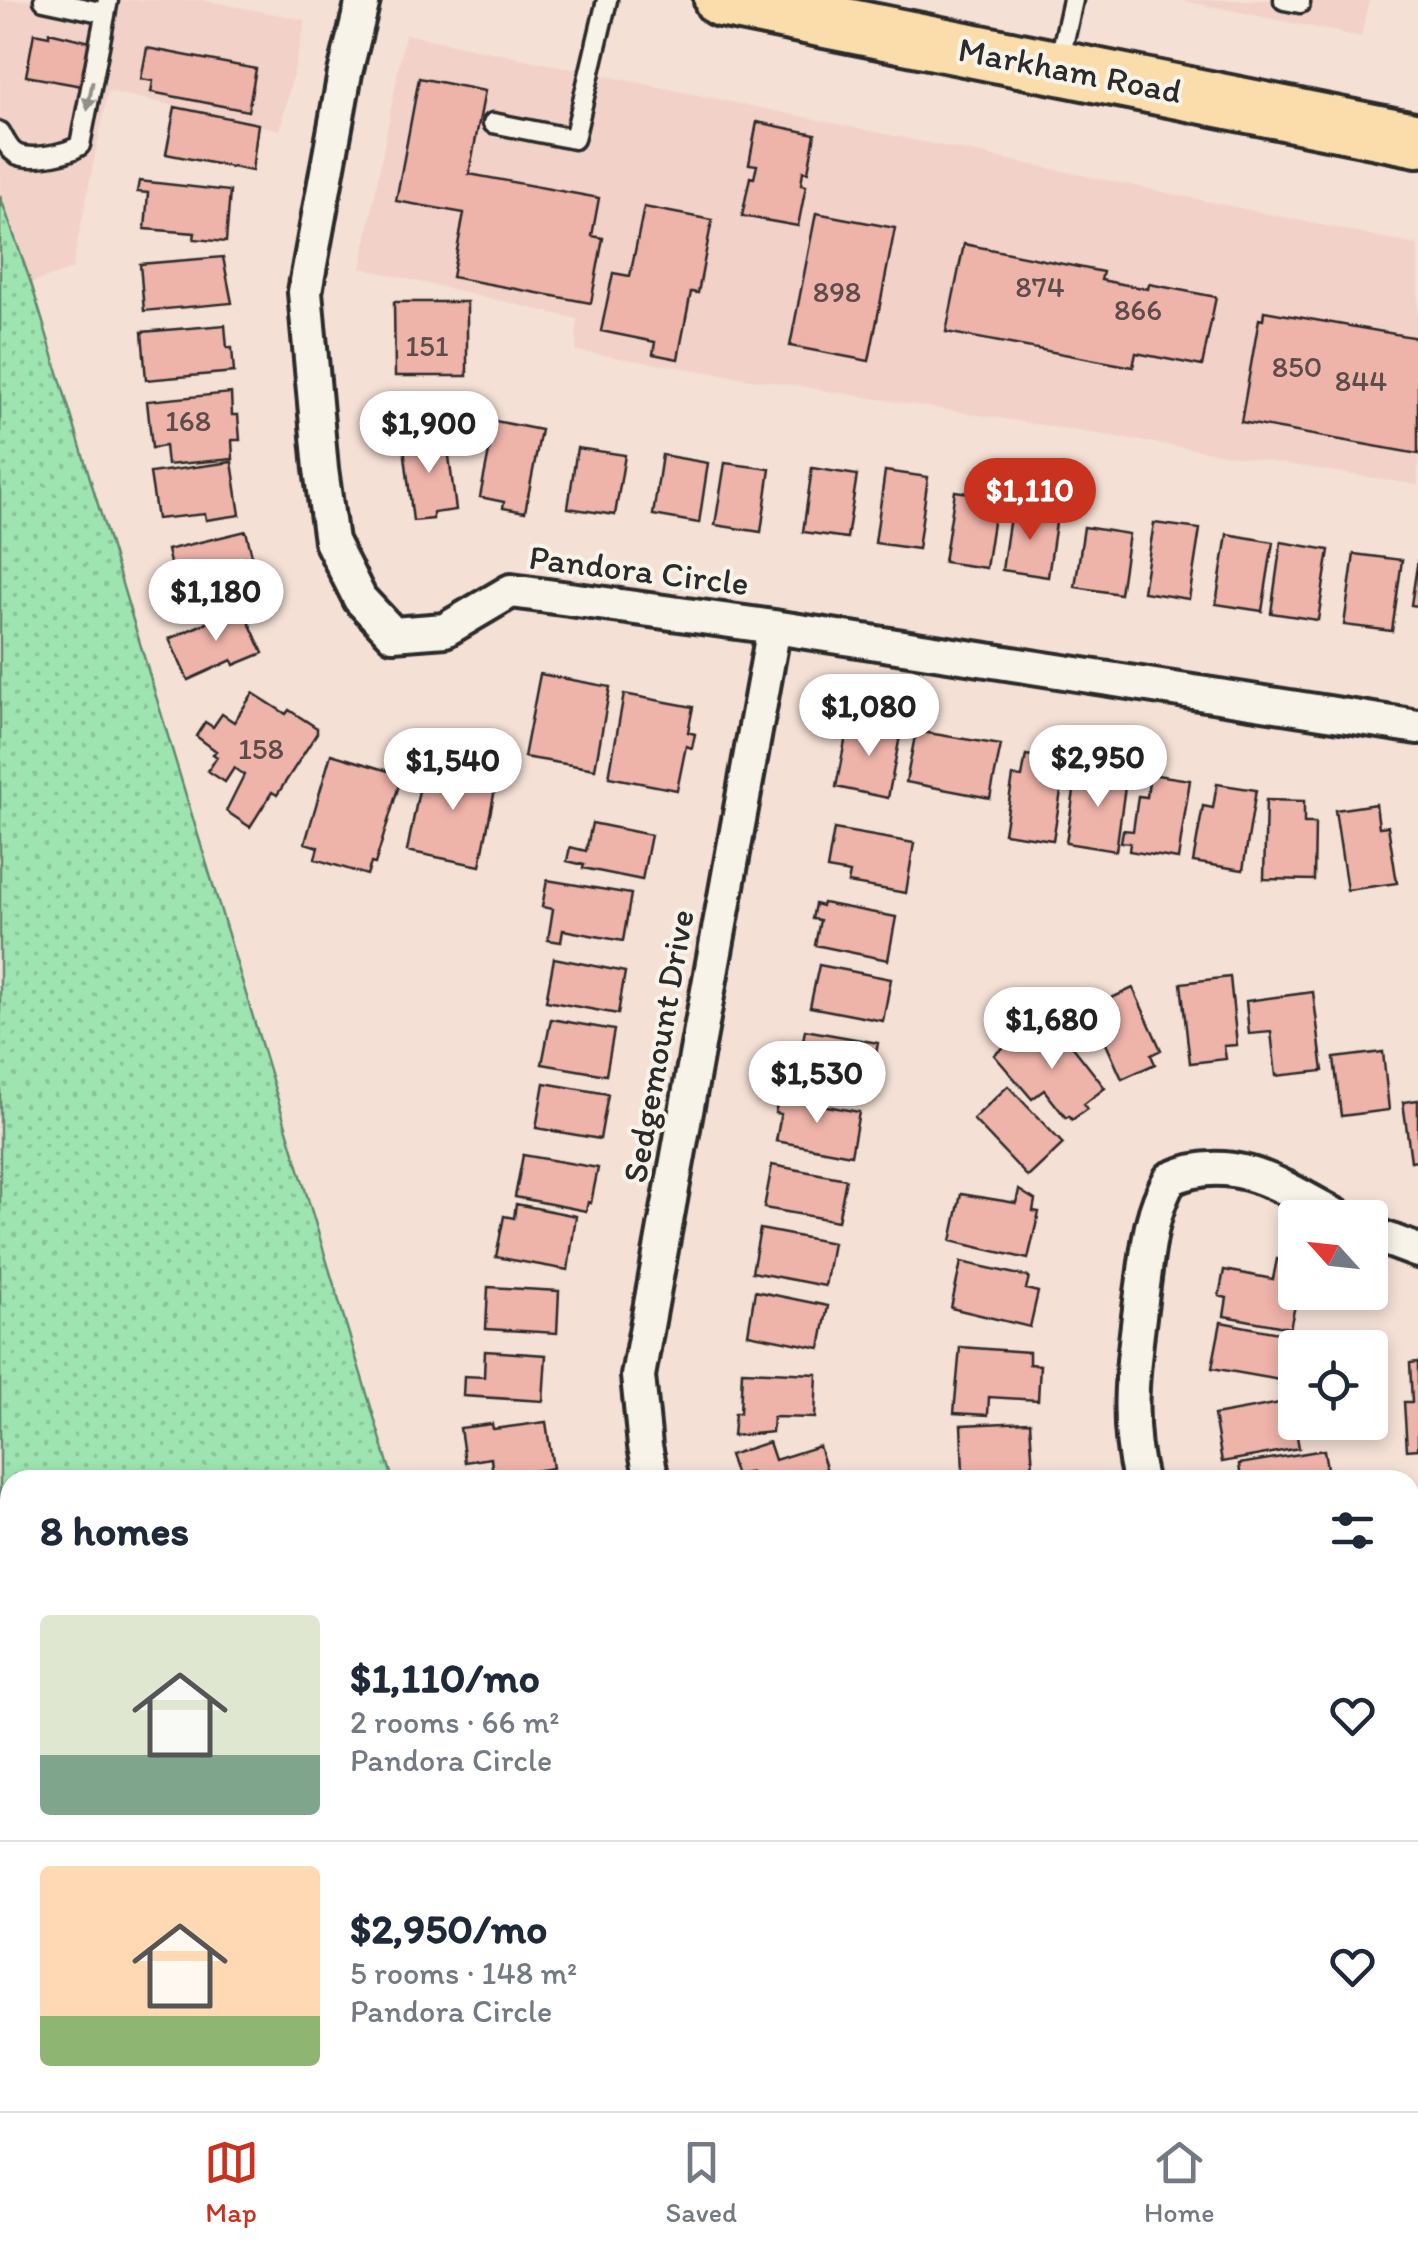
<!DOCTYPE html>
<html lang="en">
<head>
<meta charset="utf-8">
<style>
	:root { --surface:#fff; --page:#f6f6f7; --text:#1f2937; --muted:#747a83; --line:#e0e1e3; --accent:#c8321e }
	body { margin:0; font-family:Itim,sans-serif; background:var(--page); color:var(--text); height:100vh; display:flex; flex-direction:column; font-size:38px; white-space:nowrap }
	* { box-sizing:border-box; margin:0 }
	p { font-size:32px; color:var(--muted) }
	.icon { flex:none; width:55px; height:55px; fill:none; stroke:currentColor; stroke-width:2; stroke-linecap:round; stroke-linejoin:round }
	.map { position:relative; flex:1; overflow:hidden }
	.panel { position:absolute; left:0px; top:1470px; width:1420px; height:642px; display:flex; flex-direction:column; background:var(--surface); border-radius:30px 30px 0 0; box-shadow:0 5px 15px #0003 }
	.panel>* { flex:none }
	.needle { width:65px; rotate:297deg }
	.buttons { position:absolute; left:1278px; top:1200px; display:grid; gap:20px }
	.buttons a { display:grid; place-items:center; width:110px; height:110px; border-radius:10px; background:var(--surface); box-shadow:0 5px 15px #0003; font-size:50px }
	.price { position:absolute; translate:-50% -85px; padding:0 22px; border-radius:35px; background:#fff; color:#222; font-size:32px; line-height:65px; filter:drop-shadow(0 2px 5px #0008) }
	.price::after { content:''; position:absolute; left:50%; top:60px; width:30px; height:22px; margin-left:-15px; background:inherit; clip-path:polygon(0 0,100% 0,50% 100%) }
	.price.on { background:var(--accent); color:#fff }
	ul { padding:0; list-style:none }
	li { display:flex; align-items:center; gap:30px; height:250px; padding:0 40px }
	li+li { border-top:2px solid var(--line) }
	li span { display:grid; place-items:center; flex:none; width:280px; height:200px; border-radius:10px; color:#555 }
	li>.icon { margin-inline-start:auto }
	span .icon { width:120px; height:120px; fill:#fffc; stroke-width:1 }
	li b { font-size:42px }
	h2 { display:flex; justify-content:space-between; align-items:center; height:120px; padding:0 40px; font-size:42px }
	.tab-bar { display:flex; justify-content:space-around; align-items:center; height:140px; border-top:2px solid var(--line); background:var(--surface); font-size:28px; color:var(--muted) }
	.tab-bar a { display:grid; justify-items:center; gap:5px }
	.tab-bar .on { color:var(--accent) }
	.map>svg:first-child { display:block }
</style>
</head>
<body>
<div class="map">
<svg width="1418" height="2111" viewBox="0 0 1418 2111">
	<defs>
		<pattern id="grass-dots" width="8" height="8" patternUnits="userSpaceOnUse" patternTransform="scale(2.5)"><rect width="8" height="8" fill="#9ee4b0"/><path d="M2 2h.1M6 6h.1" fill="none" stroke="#88c498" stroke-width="1.8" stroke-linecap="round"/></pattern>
	</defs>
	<rect width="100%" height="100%" fill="#f4e0d5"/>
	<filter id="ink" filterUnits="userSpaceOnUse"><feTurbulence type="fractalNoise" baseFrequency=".01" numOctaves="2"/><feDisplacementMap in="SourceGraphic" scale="20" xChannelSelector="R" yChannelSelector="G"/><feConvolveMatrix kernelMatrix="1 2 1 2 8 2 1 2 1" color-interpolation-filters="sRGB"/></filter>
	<g filter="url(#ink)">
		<!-- built -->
		<path fill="#f2d2c8" d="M0,0H202L306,20L280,130L108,91L72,269L31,283L0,196Z
			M1180,0H1369L1361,37Z
			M405,34L1418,245V485L576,351L577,319L361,268Z"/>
		<!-- grass -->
		<path fill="url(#grass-dots)" stroke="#64886e" stroke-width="2.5" d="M0,196L31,283L393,1480H10V2102H581L583,2111H0Z"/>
		<!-- building -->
		<path fill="#eeb3a9" stroke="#2b2b2b" stroke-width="2.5" d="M49,32L90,42L82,86L26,76L34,33L49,36Z
			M147,48L256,69L248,111L151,92L153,81L141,79Z
			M419,78L485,91L469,174L599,198L592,236L603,238L591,303L452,277L464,213L396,201Z
			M175,107L258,124L252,171L166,154Z
			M757,122L815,134L808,172L803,171L801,185L806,186L798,226L742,216L750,177L754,178L757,165L749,164Z
			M139,181L230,191L226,242L194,239L195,233L145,229L148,193L137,192Z
			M644,207L712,220L698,293L691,292L678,359L653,354L655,342L601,331L613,273L630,276Z
			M816,213L895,228L869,361L790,346Z
			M964,244L1103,272L1101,280L1148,289L1149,284L1216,297L1202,366L1136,353L1133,367L946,332Z
			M223,257L232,303L144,311L140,264Z
			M394,302H467V376H395Z
			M1264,311L1418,338V454L1241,422L1259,319L1263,320Z
			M225,325L227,348H232L234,372L146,380L142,332Z
			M231,393L232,415H238L240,440H232L233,459L167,465L165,446L152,448L147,401Z
			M495,421L541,430L525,512L503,508L504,502L480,497Z
			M446,433L456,510L433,513V519L413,521L403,439Z
			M577,448L625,455L615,515L568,508Z
			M662,455L708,463L699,523L653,515Z
			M232,462L240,515L206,520L205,514L157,519L150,473Z
			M725,463L770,469L761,532L715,525Z
			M812,468L857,475L847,538L803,532Z
			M885,471L928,477L918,549L875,543Z
			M955,491L997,497L986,568L944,562Z
			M1011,510L1057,516L1048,577L1002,570Z
			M1154,523L1200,529L1189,599L1143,592Z
			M1084,527L1129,534L1120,594L1075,587Z
			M246,531L258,580L228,588L226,582L177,594L167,550Z
			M1227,534L1273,542L1262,611L1216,604Z
			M1281,542L1329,550L1318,620L1271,613Z
			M1354,554L1402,560L1392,631L1344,625Z
			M1418,559V606L1411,605Z
			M242,607L263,653L234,665L232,660L188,680L169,639Z
			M540,674L610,687L595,769L524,757Z
			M253,693L286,714L289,710L317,728V733L277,795L272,792L250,827L226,811L244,775L234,768L225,782L208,771L217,757L213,754L216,751L196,736L205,722L213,727L222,714L234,722Z
			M624,694L693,707L688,732L695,734L692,748L686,746L677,790L609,777Z
			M849,721L901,731L888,798L836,787Z
			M916,731L1001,745L990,798L906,782Z
			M331,754L402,775L375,864L371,863L367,875L315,859L318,847L305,843Z
			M1026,755L1066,761L1053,840L1004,833L1013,776L1022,777Z
			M425,760L498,774L480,866L407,851Z
			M1088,766L1127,772L1116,851L1066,843L1075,785L1085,787Z
			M1150,774L1190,780L1178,859L1129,851L1130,843L1121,842L1123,830L1133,831L1138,796L1147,797Z
			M1217,784L1256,790L1243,870L1193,862L1203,806L1213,808Z
			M1266,800L1304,801V823H1315L1314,880L1264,879Z
			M1376,804L1379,827L1388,826L1397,883L1347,890L1335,810Z
			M592,823L651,835L642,880L583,868L584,865L567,861L570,847L586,851Z
			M834,829L914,843L906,893L848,883L850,873L827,869Z
			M547,880L631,894L623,941L563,930L561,942L548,940L553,909L542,907Z
			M823,903L896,917L888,960L815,945L820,920L812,919L815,904L822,906Z
			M554,958L625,972L618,1014L546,1001Z
			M819,965L891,979L883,1021L810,1007Z
			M1230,977L1237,1045L1224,1046L1226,1059L1190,1063L1181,983Z
			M1133,988L1161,1050L1151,1055L1155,1064L1122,1079L1090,1008Z
			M1313,992L1323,1071L1276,1076L1271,1032L1249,1034L1246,1001Z
			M551,1019L614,1030L606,1075L542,1064Z
			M1055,1024L1105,1088L1084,1104L1087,1109L1072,1120L1069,1116L1066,1118L1044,1090L1032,1099L994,1055L1013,1040L1022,1051Z
			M805,1030L878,1043L870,1086L790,1069L793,1056L800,1057Z
			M1383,1052L1389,1110L1341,1116L1334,1058Z
			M544,1083L608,1094L600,1139L536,1128Z
			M1008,1086L1063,1144L1028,1177L973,1119Z
			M784,1098L859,1112L851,1155L776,1141L781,1114L775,1113L778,1100L783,1101Z
			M1418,1100V1160L1411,1161L1403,1102Z
			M523,1155L598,1168L591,1203L588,1202L586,1211L515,1197Z
			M772,1165L846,1179L838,1221L764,1208Z
			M1019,1190L1035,1200L1033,1211L1039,1212L1028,1259L951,1241L961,1194L1016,1203Z
			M516,1204L576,1216L568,1270L496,1257L504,1216L514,1218Z
			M760,1229L833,1243L825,1286L752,1272Z
			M1277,1259L1295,1262V1292H1298L1290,1328L1224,1316L1227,1298L1219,1296L1224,1270L1273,1279Z
			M961,1262L1029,1277L1026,1289L1038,1292L1030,1327L951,1308Z
			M488,1287L559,1291L557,1333L486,1329Z
			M755,1291L828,1306L820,1348L748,1334Z
			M1221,1322L1299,1337L1291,1382L1212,1368Z
			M960,1347L1029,1352V1364L1040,1365L1038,1400L989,1397L988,1415L954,1413Z
			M485,1351L546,1355L543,1401L463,1396L464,1376L484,1377Z
			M1418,1362V1449L1407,1450L1404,1402H1412L1410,1363Z
			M742,1371L817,1374L815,1418L773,1417L772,1432L733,1436L735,1413H740Z
			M1291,1401L1299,1448L1222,1462L1214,1415Z
			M546,1422L553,1468L493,1477L491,1458L465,1462L460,1428L492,1424L493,1429Z
			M1030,1422L1033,1470L963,1472L961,1425Z
			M769,1442L775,1460L819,1446L830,1480H753L750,1472L736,1476L729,1455Z
			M1324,1450L1329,1480H1241L1239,1464Z
			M1411,1818L1418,1842V1891L1410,1894Z
			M1418,1899V1974L1414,1975L1410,1963V1901Z
			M1418,1982V2021L1416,2022L1410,2003V1984Z
			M702,2102H763L738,2111H705Z
			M1020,2102H1030L1033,2111H993Z
			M1103,2102H1149L1150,2107L1139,2111L1138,2108L1106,2111Z"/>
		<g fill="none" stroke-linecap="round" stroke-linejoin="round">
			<defs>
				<path id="lane" d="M44,0L105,13
					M1284,0L1300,3V0
					M1059,63L1073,0
					M493,123L574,139L607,0
					M0,132C4,138 8,149 15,153C27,162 69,154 80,145L108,0"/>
				<path id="street" d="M363,0L345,73L305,292L321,469L331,541L360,599L393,634L445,630L511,591L774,627L1418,727
					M1370,1233L1418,1251
					M652,1480L645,1446L638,1376L774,627
					M1140,1480C1124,1416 1134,1357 1142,1293C1148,1252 1149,1216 1170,1179C1233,1150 1285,1188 1340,1218
					M850,2102L853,2111
					M1337,2102L1340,2111"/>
				<path id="primary" d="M721,0L1418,140"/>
			</defs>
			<!-- lane casing -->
			<use href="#lane" stroke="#2b2b2b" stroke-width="25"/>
			<!-- street casing -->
			<use href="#street" stroke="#2b2b2b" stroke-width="40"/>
			<!-- primary casing -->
			<use href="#primary" stroke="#2b2b2b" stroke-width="60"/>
			<!-- path -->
			<path stroke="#2b2b2b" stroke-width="6" stroke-dasharray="2.5 8" stroke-linecap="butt" d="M0,1814L10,1844
				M95,2102L98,2111"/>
			<!-- lane -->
			<use href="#lane" stroke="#f7f3e8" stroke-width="18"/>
			<!-- street -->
			<use href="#street" stroke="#f7f3e8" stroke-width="32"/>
			<!-- primary -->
			<use href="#primary" stroke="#faddab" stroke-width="52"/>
		</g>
		<!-- one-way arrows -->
		<defs><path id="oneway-solid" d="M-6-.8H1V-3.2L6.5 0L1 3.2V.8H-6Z" transform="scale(2.5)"/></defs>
		<use fill="#918f8a" href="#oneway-solid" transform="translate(90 96) rotate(100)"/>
	</g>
	<g text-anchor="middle" stroke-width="8" stroke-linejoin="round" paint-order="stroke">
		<!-- number labels -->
		<g font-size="30" fill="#5c4d4a">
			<text x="1040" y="297">874</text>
			<text x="837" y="302">898</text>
			<text x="1138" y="320">866</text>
			<text x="427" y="356">151</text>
			<text x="1297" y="377">850</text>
			<text x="1361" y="391">844</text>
			<text x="188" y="431">168</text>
			<text x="261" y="759">158</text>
		</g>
		<!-- street labels -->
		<g font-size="35" fill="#2b2b2b" stroke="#f7f3e8">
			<text transform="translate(1070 70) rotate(11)" y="12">Markham Road</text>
			<text transform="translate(639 570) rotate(7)" y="12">Pandora Circle</text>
			<text transform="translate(658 1046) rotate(-80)" y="12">Sedgemount Drive</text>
		</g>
	</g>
</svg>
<div class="buttons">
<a><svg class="needle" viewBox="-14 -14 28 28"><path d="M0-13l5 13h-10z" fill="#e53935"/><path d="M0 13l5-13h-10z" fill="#747a83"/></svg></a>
<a><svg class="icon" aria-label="locate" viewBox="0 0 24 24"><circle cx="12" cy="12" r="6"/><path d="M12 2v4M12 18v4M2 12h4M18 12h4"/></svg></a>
</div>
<b class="price" style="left:429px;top:476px">$1,900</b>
<b class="price on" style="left:1030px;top:543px">$1,110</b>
<b class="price" style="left:216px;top:644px">$1,180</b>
<b class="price" style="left:869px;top:759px">$1,080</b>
<b class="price" style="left:1098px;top:810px">$2,950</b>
<b class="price" style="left:453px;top:813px">$1,540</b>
<b class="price" style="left:1052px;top:1072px">$1,680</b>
<b class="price" style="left:817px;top:1126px">$1,530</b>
<section class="panel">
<h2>8 homes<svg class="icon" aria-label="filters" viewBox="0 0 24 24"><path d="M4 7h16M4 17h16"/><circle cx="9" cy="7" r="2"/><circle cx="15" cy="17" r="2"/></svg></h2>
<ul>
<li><span style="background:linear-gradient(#dfe7d0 70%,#7fa58c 0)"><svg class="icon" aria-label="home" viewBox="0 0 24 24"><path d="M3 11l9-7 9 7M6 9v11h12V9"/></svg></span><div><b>$1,110/mo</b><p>2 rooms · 66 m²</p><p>Pandora Circle</p></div><svg class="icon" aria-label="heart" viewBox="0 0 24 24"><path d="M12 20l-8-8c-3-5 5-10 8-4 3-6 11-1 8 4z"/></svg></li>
<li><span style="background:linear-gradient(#ffd9b3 75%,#8fb573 0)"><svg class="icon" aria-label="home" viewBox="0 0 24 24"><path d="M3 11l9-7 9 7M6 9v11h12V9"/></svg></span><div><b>$2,950/mo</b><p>5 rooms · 148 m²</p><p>Pandora Circle</p></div><svg class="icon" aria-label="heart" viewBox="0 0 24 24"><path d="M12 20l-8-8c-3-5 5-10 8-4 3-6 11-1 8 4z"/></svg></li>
</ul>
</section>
</div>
<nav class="tab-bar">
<a class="on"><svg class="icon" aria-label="map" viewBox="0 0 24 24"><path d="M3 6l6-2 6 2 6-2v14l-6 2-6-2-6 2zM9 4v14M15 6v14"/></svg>Map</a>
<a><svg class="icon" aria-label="saved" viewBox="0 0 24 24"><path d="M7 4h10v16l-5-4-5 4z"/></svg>Saved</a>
<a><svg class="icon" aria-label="home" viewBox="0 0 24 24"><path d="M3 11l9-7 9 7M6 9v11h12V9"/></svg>Home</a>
</nav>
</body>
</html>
